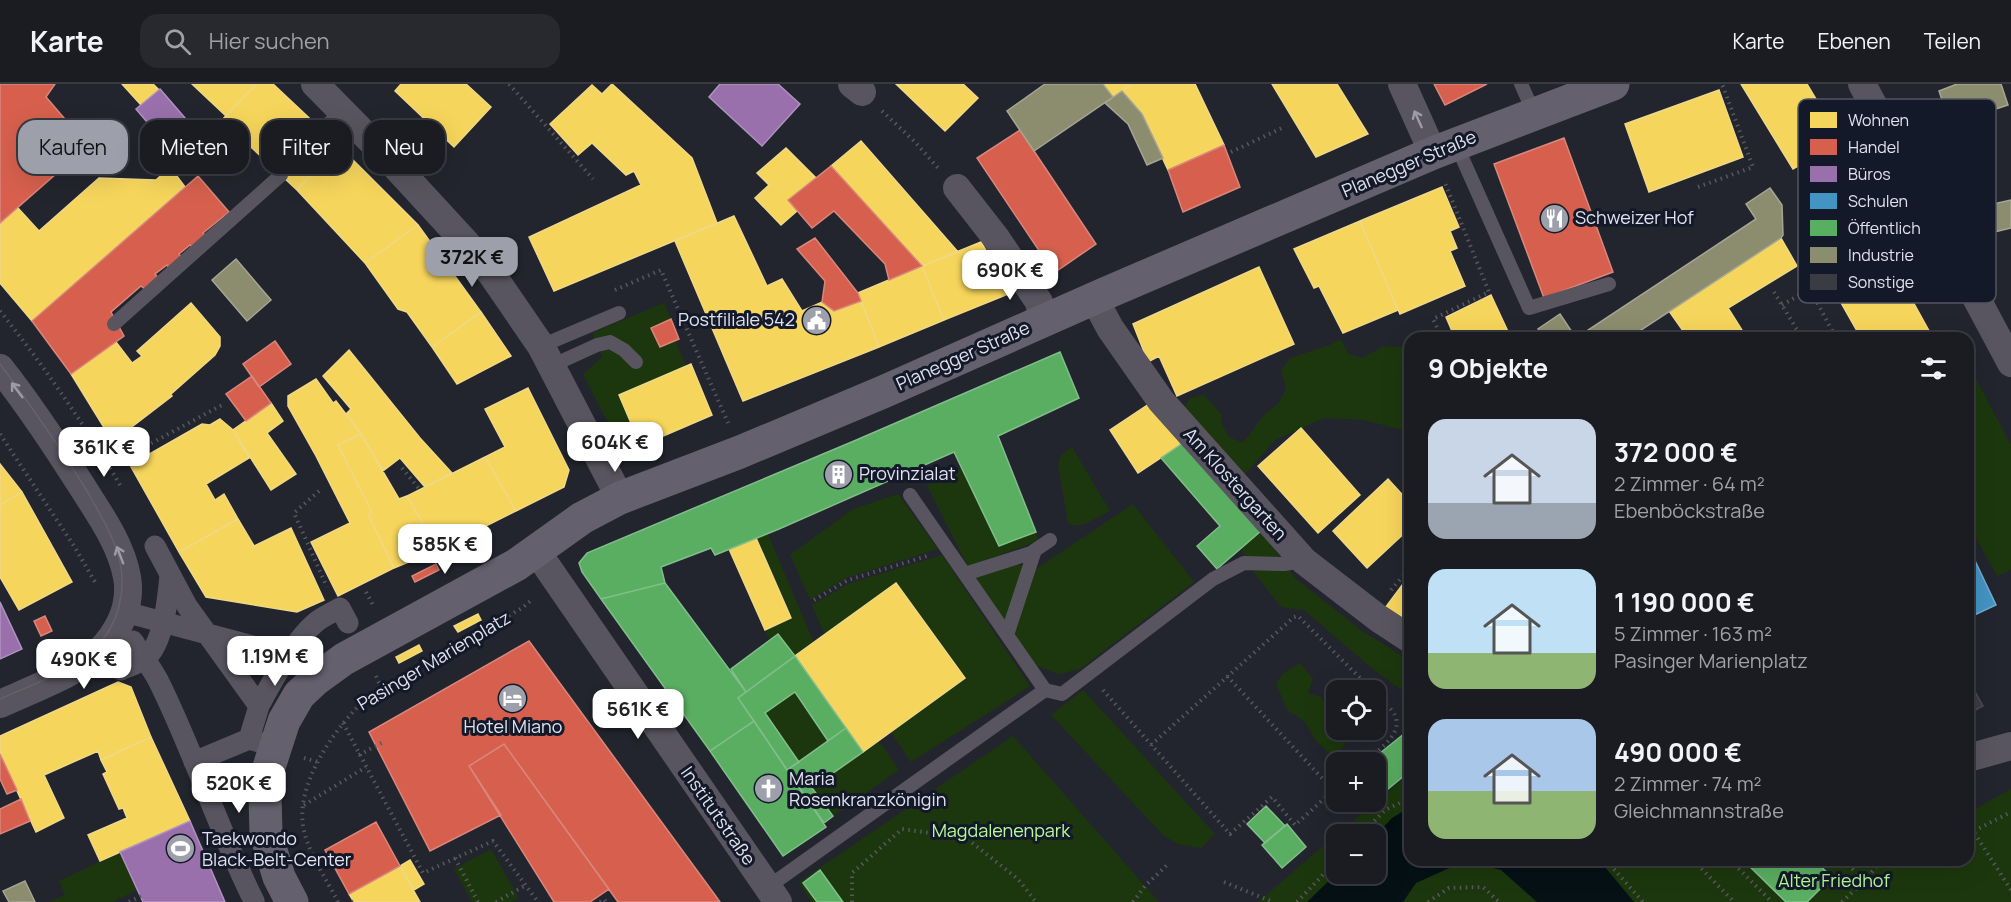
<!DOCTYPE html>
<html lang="de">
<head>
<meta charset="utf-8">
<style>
	:root { --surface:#1a1c22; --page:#27292f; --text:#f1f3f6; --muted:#9fa1a5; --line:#383a40; --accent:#9da0ab }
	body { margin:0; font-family:Manrope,sans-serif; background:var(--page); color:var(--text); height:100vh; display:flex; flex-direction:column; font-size:22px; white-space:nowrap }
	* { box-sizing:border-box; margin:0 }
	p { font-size:20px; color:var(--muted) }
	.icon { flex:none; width:33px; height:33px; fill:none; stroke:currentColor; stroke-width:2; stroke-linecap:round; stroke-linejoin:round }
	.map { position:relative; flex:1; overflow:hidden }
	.details { position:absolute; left:1404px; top:248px; width:570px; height:534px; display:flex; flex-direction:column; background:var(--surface); border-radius:18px; box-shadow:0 6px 24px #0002,0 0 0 2px var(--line) }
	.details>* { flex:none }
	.top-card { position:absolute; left:18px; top:36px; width:570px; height:54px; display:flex; gap:12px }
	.controls { position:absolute; left:1326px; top:596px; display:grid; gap:12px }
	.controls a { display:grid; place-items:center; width:60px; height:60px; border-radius:12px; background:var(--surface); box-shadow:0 6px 24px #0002,0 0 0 2px var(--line); font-size:30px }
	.price { position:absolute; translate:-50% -51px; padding:0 14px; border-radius:12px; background:#fff; color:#222; font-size:20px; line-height:39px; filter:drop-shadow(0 2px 3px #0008) }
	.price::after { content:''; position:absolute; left:50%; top:36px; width:18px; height:14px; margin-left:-9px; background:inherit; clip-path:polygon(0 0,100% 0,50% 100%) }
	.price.current { background:var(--accent); color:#111 }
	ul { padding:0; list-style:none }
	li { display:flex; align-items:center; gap:18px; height:150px; padding:0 24px }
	li span { display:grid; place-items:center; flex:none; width:168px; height:120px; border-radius:18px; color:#555 }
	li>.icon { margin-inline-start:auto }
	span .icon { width:72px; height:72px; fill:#fffc; stroke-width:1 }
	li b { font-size:26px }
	h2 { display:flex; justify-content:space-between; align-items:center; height:72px; padding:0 24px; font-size:26px }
	.chip { padding:0 21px; border-radius:18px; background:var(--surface); box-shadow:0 6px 24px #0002,0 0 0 2px var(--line); font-size:21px; line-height:54px }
	.chip.current { background:var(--accent); color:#111 }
	header { display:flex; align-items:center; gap:36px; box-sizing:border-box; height:84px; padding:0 30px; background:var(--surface); border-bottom:2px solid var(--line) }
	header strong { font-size:28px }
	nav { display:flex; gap:33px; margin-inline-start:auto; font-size:21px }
	.search { width:420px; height:54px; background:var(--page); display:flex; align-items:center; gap:15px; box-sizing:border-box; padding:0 21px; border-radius:18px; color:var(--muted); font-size:22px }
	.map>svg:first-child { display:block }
</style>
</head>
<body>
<header>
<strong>Karte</strong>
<div class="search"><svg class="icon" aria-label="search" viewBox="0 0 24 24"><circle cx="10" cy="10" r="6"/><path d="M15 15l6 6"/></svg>Hier suchen</div>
<nav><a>Karte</a><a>Ebenen</a><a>Teilen</a></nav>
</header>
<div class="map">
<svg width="2011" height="818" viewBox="0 0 2011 818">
	<rect width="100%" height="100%" fill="#23252e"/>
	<!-- green -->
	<path fill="#1c370d" d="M664,219L671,235L652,244L660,263L675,256L686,282L634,346L641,343L647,359L633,366L621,364L583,290L602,273L592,249Z
		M1341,255L1348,270L1362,274L1384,262L1410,264V348L1364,336L1324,334L1275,356L1245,390L1183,324L1190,314L1204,311L1221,330L1222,341L1229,353L1243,359L1264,331L1279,319L1286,305L1281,286L1290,274L1330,261Z
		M1968,280L2011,361V486L1997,492L1968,440Z
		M1072,363L1110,427C1098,432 1079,447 1068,439L1058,380L1061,371Z
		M962,384L998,462L1036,448L1038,457L970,482L967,481L927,401Z
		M898,410L938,465L848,493L810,516L790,471L853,425Z
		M1133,420L1194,498L1080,585L1059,590L1035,581L1013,549L1033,487Z
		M1261,447L1295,494L1359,545L1410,577V612L1374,586L1304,526L1281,523L1252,486L1241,464Z
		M768,450L814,559L795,572L779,550L770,556L765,546L791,534L756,454Z
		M942,471L1030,602L911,678L891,648L964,594L825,551L812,521L848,500Z
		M1014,479L1021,481L1024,489L1007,542L973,495Z
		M1300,579L1313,595L1308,609L1321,613L1329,627L1336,630V645H1347L1349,653L1342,664L1331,671L1317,658L1304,637L1287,626L1276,599L1283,590Z
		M1083,606L1215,750L1201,764L1177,760L1163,751L1051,631Z
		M795,608L828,657L799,678L765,629Z
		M1013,652L1159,818H811L799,798Z
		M879,657L899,686L833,732L812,704Z
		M1410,689V776H1968V729L2011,705V818H1258L1336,751V789H1376V750H1338Z
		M491,765L519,814L512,818H472L454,785Z
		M120,768L138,806L112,818H49L65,811L59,797Z"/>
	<!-- water -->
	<path fill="#051115" d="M1410,723V776H1599L1634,818H1537L1501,786L1465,777L1416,799L1403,818H1307L1337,789H1376V751L1392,734Z"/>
	<!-- homes -->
	<path fill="#f6d55c" stroke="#efd988" stroke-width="1.5" d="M122,0H153L159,6L141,21Z
		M192,0H256L226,32Z
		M256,0H273L339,62L297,106L222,36Z
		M401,0H466L491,23L454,63L395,7Z
		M612,0L692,74L717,139L554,207L529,153L641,101L634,87L626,91L592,59L578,71L550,40L592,1L602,10Z
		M896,0H963L978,14L945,47Z
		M1103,0H1132L1113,13Z
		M1132,0H1195L1224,61L1168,86L1142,30L1122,7Z
		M1272,0H1337L1368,50L1316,73Z
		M1741,0H1807L1841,57L1793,85Z
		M1719,6L1743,73L1649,108L1625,40Z
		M861,57L958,168L922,182L831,82Z
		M339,62L418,141L365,179L297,106Z
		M786,64L816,94L788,116L797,127L781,141L755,114L769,101L757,89Z
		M170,83L185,103L32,237L0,199V139L18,124L39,147L99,94L156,96Z
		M1442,103L1459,143L1450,147L1457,164L1450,167L1465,202L1400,230L1360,137Z
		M734,132L767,202L782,195L802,227L822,218L834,227L861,217L879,263L743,317L675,157Z
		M1360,137L1398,226L1343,249L1319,202L1314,204L1294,165Z
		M418,141L481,228L432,263L407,228L398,225L365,179Z
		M1871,142L1933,254H1861L1840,217L1816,173Z
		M1781,154L1797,182L1728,224L1747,254H1688L1669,227Z
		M981,158L1011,209L944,236L922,182Z
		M922,182L944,236L879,263L858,209Z
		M1259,183L1294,260L1177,312L1159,272L1148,278L1133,240Z
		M1491,211L1511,254H1455L1446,233Z
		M191,219L220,253V262L215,271L171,310L172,312L120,352L108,350L71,290L116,258L132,279L142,272L137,267Z
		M481,228L511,272L457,300L432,263Z
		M349,266L420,354L452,389L425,403L400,374L383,387L361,350L346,330L351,325L323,292Z
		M691,280L712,331L647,359L641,343L634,346L619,311Z
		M316,295L333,319L336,317L361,350L338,361L372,428L368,430L394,484L338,512L311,458L350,439L316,372L288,322V312Z
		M528,304L569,386L564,403L516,427L485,373L505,363L485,325Z
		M1155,316L1183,359L1138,389L1110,346Z
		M271,319L283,337L267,349L296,390L271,406L233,346Z
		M220,335L233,346L249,374L206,400L215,416L224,410L238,435L179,468L130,381L202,340L210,341Z
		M1301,344L1360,411L1318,449L1258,382Z
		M361,350L399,415L407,412L438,466L394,484L368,430L372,428L338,361Z
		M485,373L516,427L438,466L407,412Z
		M0,380L22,408L0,421Z
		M1388,395L1410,419V444L1367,484L1333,447Z
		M22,408L72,498L19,526L0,493V421Z
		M238,435L254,462L291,444L324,516L297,528L206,513L179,468Z
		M756,454L791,534L765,546L729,465Z
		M1409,492L1410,493V542L1385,524Z
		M896,499L965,594L863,668L795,572Z
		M478,530L481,536L458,548L454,542Z
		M419,561L422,567L399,579L396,573Z
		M118,598L131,603L151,653L101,676L98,667L44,691L64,734L36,748L0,670V652Z
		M151,653L190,737L100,777L88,751L127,734L123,724L119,725L103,690L107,688L101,676Z
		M410,776L424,800L414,806L400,782Z
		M400,782L420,818H354L349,810Z"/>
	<!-- shops -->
	<path fill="#d6604d" stroke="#d9877d" stroke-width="1.5" d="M0,0H55L46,13L88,62L0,139Z
		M1434,0H1487L1445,21Z
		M1020,46L1096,160L1054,189L977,74Z
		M1564,54L1613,188L1544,214L1494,80Z
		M1224,61L1240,103L1183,128L1168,86Z
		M831,82L922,182L889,196L885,180L834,127L812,144L788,116Z
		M198,92L229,128L203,149L207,154L194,165L190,161L179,170L183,175L171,186L167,181L155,190L160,196L147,207L141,202L111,228L124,252L71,290L32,237Z
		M815,154L858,209L861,217L834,227L822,218L825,197L797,165Z
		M671,235L679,255L660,263L651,244Z
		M275,257L291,280L259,303L243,280Z
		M252,292L271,319L246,337L226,310Z
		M436,480L439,486L415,498L412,492Z
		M45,532L52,547L41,552L34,537Z
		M529,557L715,811L720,818H618L504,660L469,682L501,731L430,767L369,648Z
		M504,660L609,805L590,818H554L469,682Z
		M0,670L17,706L7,710L0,695Z
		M21,715L30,737L0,750V725Z
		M376,738L400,782L349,810L325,766Z"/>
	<!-- offices -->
	<path fill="#9970ab" stroke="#ae92bf" stroke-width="1.5" d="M720,0H778L800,20L762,62L709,13Z
		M160,5L204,56L180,77L136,25Z
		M0,518L22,565L0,575Z
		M190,737L225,818H143L120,768Z"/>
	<!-- schools -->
	<path fill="#4393c3" stroke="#72abd0" stroke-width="1.5" d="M1968,462L1996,521L1968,534Z"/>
	<!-- public -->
	<path fill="#5aae61" stroke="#82be8b" stroke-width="1.5" d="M1060,268L1079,314L998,352L1036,448L999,462L954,368L779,445L715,471L711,464L661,483L665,499L601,515L582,488L579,479L587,469L854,357Z
		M1183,359L1261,447L1217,485L1197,462L1220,442L1161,374Z
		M665,499L746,608L738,614L754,637L710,667L601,515Z
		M778,550L795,572L746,608L731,585Z
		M795,572L846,644L828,657L795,608L765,629L799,678L787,686L738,614Z
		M754,637L826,743L783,772L710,667Z
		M846,644L863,668L812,704L833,732L824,739L787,686Z
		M1410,645V687L1376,715V678H1369Z
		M1266,722L1285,742L1265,759L1247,740Z
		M1287,740L1306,763L1282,784L1262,761Z
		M1743,776H1814L1832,793L1807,818H1786Z
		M820,786L843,818H817L803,799Z"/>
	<!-- industry -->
	<path fill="#8c8c6e" stroke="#a5a694" stroke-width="1.5" d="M1045,0H1103L1113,13L1034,67L1007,27Z
		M1957,0H2001L2008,21L1950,40L1939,7Z
		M1122,7L1142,30L1163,74L1147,81L1128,40L1105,19Z
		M1770,104L1782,121L1783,151L1781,154L1629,254H1576L1756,135L1746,120Z
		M2011,116V144L1990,149L1984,122Z
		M236,175L271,216L247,237L212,196Z
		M1560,230L1576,254H1544L1538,245Z
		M25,797L35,818H9L3,807Z"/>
	<!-- building -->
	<path fill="#3b3b43" stroke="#4b4b52" stroke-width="1.5" d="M1968,595L1983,622L1968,630Z"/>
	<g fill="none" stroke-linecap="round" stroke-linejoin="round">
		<!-- path -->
		<path stroke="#58565f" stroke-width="4" stroke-dasharray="1.5 4.5" stroke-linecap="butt" d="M509,0L593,95
			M882,27L915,58L938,84
			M1231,68L1282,44
			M1698,103L1753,83L1722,0
			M615,206L661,186L728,339
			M1774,208L1802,254
			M1782,221L1810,205L1836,254
			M0,227C44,282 84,340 120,401
			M1442,254L1433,235L1489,208L1445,99
			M0,350L74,462L95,498
			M109,382L222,321
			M402,384L420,406
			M319,407L294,429L327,503
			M452,459L456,465
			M445,471L450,480
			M1391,506L1410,484
			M366,508L374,523
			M814,516L848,496L927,472
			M376,592L382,605
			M1227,592L1333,706
			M1103,606L1230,750L1272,713L1295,741L1336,704
			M343,639L423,789L493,757L538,818
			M1151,661L1294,533L1298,532L1372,606
			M359,671L385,657
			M304,674L318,678
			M1365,678C1378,666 1407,648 1393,628C1388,621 1381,616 1376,610
			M304,721L366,683
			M1968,739L2011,806
			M1974,747L2011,728
			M1362,750L1385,726L1410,714
			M455,774L478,818
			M1606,776L1643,818
			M1693,776L1734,818
			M1730,776L1772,818
			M1844,776L1864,797
			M1224,798L1273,818
			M129,818L141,812
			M338,818C327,796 310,772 304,747C293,701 336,642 368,613L522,524L533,515
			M352,818L354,817
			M496,818L526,801
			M600,818L604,815L606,818
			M852,818V789L902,745L966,754L1018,795L1036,818
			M1133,818L1145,802L1168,780
			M1297,818L1336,777
			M1428,818L1449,804L1483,803L1499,818
			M1842,818L1864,797L1882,776"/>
		<!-- service -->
		<path stroke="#595560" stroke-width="14" d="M1521,0L1534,29
			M322,46L342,27
			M1456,60L1529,224L1609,200
			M114,240L281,91
			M541,262L619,229
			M551,282L597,261L610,258L624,266L636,278
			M910,411L1045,606L1062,610L1213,495L1244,479L1284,480L1304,477
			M965,490L1031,469L1050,456
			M1007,551L1035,466
			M768,803L1045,606"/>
		<!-- pedestrian -->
		<path stroke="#595560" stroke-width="21" d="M155,462L187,522L259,622L249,655
			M125,528L332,583
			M133,557C141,570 151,583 158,596C194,668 218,745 254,817
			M121,586C130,582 140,579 147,573C164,557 168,513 170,491
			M259,622C272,597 294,557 315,539C323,532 332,529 340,524L348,539
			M194,678L249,655L259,658"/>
		<!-- minor -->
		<path stroke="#595560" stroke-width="28" d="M315,0L386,72L467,160L493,192L541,262L620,414
			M852,0L862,8
			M1402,0L1433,69
			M1862,0L2011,279
			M957,104L996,154L1039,218L1043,237
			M1094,214L1110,244L1161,317L1304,477L1378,534L1410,555
			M0,284C30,322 57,363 83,404C100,431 121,460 127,493C132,521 119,547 100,567C80,588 28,607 0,620
			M537,468L778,818
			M1968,674L2011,662"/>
		<!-- secondary -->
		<path stroke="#64606d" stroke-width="33" d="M292,818L279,793L266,750L265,711L269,683L284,637L299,611L315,596L344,575L516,481L582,434L620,414L740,368L883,308L1104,210L1433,69L1613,0"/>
		<!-- tram -->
		<path stroke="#64626a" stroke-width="1.5" d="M0,280C32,323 62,366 90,412C102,434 117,458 121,483C125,510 118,539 99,560C74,587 33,600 0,615"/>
	</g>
	<!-- one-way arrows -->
	<defs><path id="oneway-shaft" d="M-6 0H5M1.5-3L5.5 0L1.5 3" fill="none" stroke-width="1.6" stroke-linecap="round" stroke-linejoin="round" transform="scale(1.5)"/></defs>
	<g stroke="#9c9ca7">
		<use href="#oneway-shaft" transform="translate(1418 35) rotate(-114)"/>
		<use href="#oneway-shaft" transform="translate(17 306) rotate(-127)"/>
		<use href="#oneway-shaft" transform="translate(120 471) rotate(-111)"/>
	</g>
	<!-- icons -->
	<defs>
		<symbol id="restaurant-disc" viewBox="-11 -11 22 22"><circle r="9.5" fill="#9da0ab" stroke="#141929"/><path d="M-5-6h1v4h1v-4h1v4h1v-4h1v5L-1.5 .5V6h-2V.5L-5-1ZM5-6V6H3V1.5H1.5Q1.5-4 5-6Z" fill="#fff"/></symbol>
		<symbol id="civic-disc" viewBox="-11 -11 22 22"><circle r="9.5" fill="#9da0ab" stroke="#141929"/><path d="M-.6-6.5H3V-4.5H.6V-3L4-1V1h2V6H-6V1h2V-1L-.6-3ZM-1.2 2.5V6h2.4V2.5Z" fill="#fff"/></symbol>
		<symbol id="building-disc" viewBox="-11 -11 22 22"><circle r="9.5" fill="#9da0ab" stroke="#141929"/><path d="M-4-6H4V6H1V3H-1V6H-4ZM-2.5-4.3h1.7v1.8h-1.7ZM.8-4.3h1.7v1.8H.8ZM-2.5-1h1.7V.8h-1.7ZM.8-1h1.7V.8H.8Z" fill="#fff"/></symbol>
		<symbol id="hotel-disc" viewBox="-11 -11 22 22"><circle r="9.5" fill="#9da0ab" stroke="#141929"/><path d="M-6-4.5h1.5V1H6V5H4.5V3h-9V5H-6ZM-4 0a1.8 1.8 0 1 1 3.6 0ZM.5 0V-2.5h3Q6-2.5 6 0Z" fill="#fff"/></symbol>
		<symbol id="church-disc" viewBox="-11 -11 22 22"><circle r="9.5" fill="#9da0ab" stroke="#141929"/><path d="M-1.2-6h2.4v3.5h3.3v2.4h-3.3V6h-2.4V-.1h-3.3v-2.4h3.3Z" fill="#fff"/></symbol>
		<symbol id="stadium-disc" viewBox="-11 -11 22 22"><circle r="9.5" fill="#9da0ab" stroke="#141929"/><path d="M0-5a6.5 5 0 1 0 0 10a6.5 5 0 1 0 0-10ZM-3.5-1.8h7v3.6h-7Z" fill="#fff"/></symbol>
	</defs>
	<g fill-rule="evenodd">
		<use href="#restaurant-disc" x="1538" y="118" width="33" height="33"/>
		<use href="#civic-disc" x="800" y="220" width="33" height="33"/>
		<use href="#building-disc" x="822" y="374" width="33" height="33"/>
		<use href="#hotel-disc" x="496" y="598" width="33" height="33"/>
		<use href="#church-disc" x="752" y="688" width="33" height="33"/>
		<use href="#stadium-disc" x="164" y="748" width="33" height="33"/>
	</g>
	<g text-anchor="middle" stroke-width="6" stroke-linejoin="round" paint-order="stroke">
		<!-- street labels -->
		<g font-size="18" fill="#dfe3ee" stroke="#141929">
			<text transform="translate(1409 80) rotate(-23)" y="6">Planegger Straße</text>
			<text transform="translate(963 272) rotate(-24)" y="6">Planegger Straße</text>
			<text transform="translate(1235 400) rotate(48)" y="6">Am Klostergarten</text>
			<text transform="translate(434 577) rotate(-31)" y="6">Pasinger Marienplatz</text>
			<text transform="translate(718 732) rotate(55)" y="6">Institutstraße</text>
		</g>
		<!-- poi labels -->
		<g font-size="18" fill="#dfe3ee" stroke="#141929" text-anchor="start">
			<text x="1575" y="140">Schweizer Hof</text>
			<text x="795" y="242" text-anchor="end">Postfiliale 542</text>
			<text x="859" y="396">Provinzialat</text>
			<text x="513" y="649" text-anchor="middle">Hotel Miano</text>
			<text x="789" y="701">Maria<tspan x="789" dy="21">Rosenkranzkönigin</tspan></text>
			<text x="202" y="761">Taekwondo<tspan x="202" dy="21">Black-Belt-Center</tspan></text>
		</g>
		<!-- park labels -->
		<g font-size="18" fill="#b6fb98" stroke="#141929">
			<text x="1001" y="753">Magdalenenpark</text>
			<text x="1834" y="803">Alter Friedhof</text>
		</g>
	</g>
	<!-- legend -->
	<rect x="1798" y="15" width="198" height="204" rx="9" fill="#141929" stroke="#515664" stroke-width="1.5"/>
	<rect x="1810" y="28" width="27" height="16" fill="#f6d55c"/>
	<rect x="1810" y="55" width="27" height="16" fill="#d6604d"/>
	<rect x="1810" y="82" width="27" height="16" fill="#9970ab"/>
	<rect x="1810" y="109" width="27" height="16" fill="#4393c3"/>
	<rect x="1810" y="136" width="27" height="16" fill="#5aae61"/>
	<rect x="1810" y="163" width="27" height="16" fill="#8c8c6e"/>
	<rect x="1810" y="190" width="27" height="16" fill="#3b3b43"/>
	<g font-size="16" fill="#dfe3ee">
		<text x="1848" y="42">Wohnen</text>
		<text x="1848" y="69">Handel</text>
		<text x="1848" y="96">Büros</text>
		<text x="1848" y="123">Schulen</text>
		<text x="1848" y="150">Öffentlich</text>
		<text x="1848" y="177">Industrie</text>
		<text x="1848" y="204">Sonstige</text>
	</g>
</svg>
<div class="controls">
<a><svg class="icon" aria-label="locate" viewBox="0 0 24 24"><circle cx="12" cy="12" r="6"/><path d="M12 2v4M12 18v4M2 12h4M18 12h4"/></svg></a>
<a>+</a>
<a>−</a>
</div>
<b class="price current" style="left:472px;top:204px">372K €</b>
<b class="price" style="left:1010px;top:217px">690K €</b>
<b class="price" style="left:615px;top:389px">604K €</b>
<b class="price" style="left:104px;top:394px">361K €</b>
<b class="price" style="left:445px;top:491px">585K €</b>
<b class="price" style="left:275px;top:603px">1.19M €</b>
<b class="price" style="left:84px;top:606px">490K €</b>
<b class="price" style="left:638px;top:656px">561K €</b>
<b class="price" style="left:239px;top:730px">520K €</b>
<div class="top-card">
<a class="chip current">Kaufen</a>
<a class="chip">Mieten</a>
<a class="chip">Filter</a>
<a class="chip">Neu</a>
</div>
<section class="details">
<h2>9 Objekte<svg class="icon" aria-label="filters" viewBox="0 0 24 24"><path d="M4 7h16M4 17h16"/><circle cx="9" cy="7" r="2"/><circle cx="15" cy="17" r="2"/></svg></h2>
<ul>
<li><span style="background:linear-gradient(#c9d6e8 70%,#9aa5b1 0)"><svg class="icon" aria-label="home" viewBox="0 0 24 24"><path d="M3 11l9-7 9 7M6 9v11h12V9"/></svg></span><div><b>372 000 €</b><p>2 Zimmer · 64 m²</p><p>Ebenböckstraße</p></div></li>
<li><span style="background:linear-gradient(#bfe0f5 70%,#8fb573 0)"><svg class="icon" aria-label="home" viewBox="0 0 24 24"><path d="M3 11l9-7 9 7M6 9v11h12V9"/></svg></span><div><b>1 190 000 €</b><p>5 Zimmer · 163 m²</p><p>Pasinger Marienplatz</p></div></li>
<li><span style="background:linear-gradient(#a9c7e8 60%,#8fb573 0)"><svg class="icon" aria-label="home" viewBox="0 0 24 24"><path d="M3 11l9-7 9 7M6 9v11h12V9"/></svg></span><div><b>490 000 €</b><p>2 Zimmer · 74 m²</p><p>Gleichmannstraße</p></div></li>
</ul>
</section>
</div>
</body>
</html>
